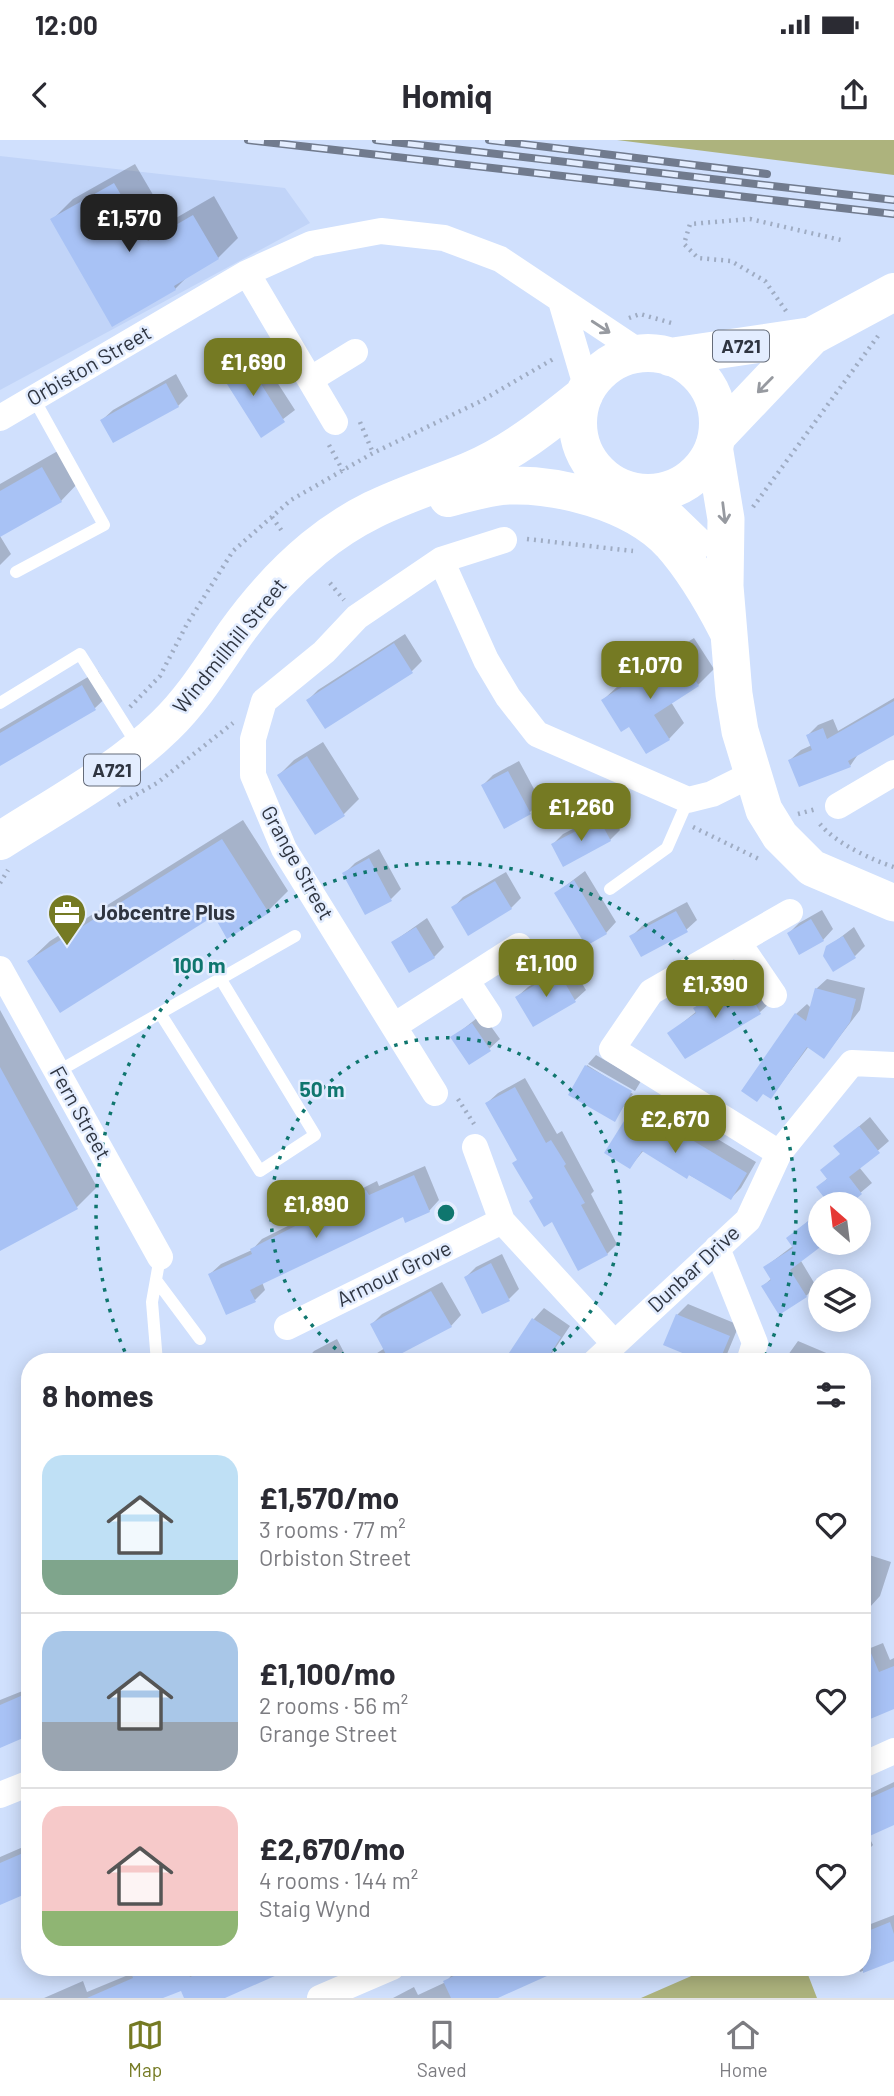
<!DOCTYPE html>
<html lang="en">
<head>
<meta charset="utf-8">
<style>
	:root { --surface:#fff; --page:#f2f2f3; --text:#2b2b33; --muted:#7c7c81; --line:#e1e1e2; --accent:#757a23 }
	body { margin:0; font-family:Barlow,sans-serif; background:var(--page); color:var(--text); height:100vh; display:flex; flex-direction:column; font-size:26px; white-space:nowrap }
	* { box-sizing:border-box; margin:0 }
	p { font-size:23px; color:var(--muted) }
	.icon { flex:none; width:38px; height:38px; fill:none; stroke:currentColor; stroke-width:2; stroke-linecap:round; stroke-linejoin:round }
	.map { position:relative; flex:1; overflow:hidden }
	.details { position:absolute; left:21px; top:1213px; width:850px; height:623px; display:flex; flex-direction:column; background:var(--surface); border-radius:28px; box-shadow:0 4px 18px #0003 }
	.details>* { flex:none }
	.needle { width:46px; rotate:332deg }
	.tools { position:absolute; left:808px; top:1052px; display:grid; gap:14px }
	.tools a { display:grid; place-items:center; width:63px; height:63px; border-radius:50%; background:var(--surface); box-shadow:0 4px 18px #0003; font-size:35px }
	.price { position:absolute; translate:-50% -60px; padding:0 16px; border-radius:14px; background:var(--accent); color:#fff; font-size:23px; line-height:46px; filter:drop-shadow(0 2px 4px #0008) }
	.price::after { content:''; position:absolute; left:50%; top:42px; width:21px; height:16px; margin-left:-10px; background:inherit; clip-path:polygon(0 0,100% 0,50% 100%) }
	.price.selected { background:#222; color:#fff }
	ul { padding:0; list-style:none }
	li { display:flex; align-items:center; gap:21px; height:175px; padding:0 21px }
	li+li { border-top:2px solid var(--line) }
	li span { display:grid; place-items:center; flex:none; width:196px; height:140px; border-radius:21px; color:#555 }
	li>.icon { margin-inline-start:auto }
	span .icon { width:84px; height:84px; fill:#fffc; stroke-width:1 }
	li b { font-size:30px }
	h2 { display:flex; justify-content:space-between; align-items:center; height:84px; padding:0 21px; font-size:30px }
	.status { display:flex; justify-content:space-between; align-items:center; height:49px; padding:0 35px; background:var(--surface); direction:ltr }
	.status svg { height:19px; fill:currentColor }
	header { display:flex; justify-content:space-between; align-items:center; height:91px; padding:0 21px; background:var(--surface); font-size:32px; font-weight:700 }
	.tab-bar { display:flex; justify-content:space-around; align-items:center; height:98px; border-top:2px solid var(--line); background:var(--surface); font-size:19px; color:var(--muted) }
	.tab-bar a { display:grid; justify-items:center; gap:4px }
	.tab-bar .selected { color:var(--accent) }
	.map>svg:first-child { display:block }
</style>
</head>
<body>
<div class="status"><b>12:00</b><svg viewBox="0 0 49 12"><path d="M0 12V9h3v3zM5 12V6h3v6zM10 12V3h3v9zM15 12V0h3v12zM26 1h20v11H26zM47 4h2v5h-2z"/></svg></div>
<header><svg class="icon" aria-label="back" viewBox="0 0 24 24"><path d="M15 5l-7 7 7 7"/></svg>Homiq<svg class="icon" aria-label="share" viewBox="0 0 24 24"><path d="M12 15V3M7 8l5-5 5 5M5 13v7h14v-7"/></svg></header>
<div class="map">
<svg width="894" height="1858" viewBox="0 0 894 1858">
	<rect width="100%" height="100%" fill="#d0e0fd"/>
	<!-- built -->
	<path fill="#c1d4f8" d="M0,16L285,48L310,83L0,250Z"/>
	<!-- green -->
	<path fill="#adb37d" d="M617,0H894V35Z
		M712,1827H805L817,1858H641Z"/>
	<!-- shadow -->
	<path fill="#0003" d="M135,24L169,82L214,56L238,98L218,118L189,135L175,149L53,79L73,59Z
		M255,208L295,270L262,295L222,233Z
		M176,234L188,256L178,266L102,280L113,270Z
		M63,308L81,340L61,361L0,395V344Z
		M0,396L11,414L0,425Z
		M405,494L422,521L412,531L308,560L318,550Z
		M694,498L714,529L698,545L671,562L684,583L669,599L629,584L603,560L619,545Z
		M98,531L111,553L95,568L0,624V589Z
		M894,558V593L859,613L850,626L790,620L801,610L812,605L808,595L818,585L833,579L838,591Z
		M323,602L359,659L343,675L279,635L294,620Z
		M519,621L541,662L530,672L505,686L483,645L493,635Z
		M610,670L620,690L610,700L553,704L563,694Z
		M243,680L288,751L268,771L214,774L29,821L50,801Z
		M379,709L401,749L391,759L345,733L355,723Z
		M585,731L616,782L606,793L556,753Z
		M506,732L521,758L511,768H453L463,757Z
		M687,762L697,780L686,790L631,797L642,786Z
		M822,770L833,789L823,800L789,793L799,783Z
		M427,778L444,807L434,817L393,802Z
		M854,787L865,806L855,816L828,807Z
		M569,822L586,850L575,860L534,885L517,857L528,847Z
		M753,832L771,862L760,872L686,916L670,893L697,871L695,868L705,858Z
		M827,839L865,848L860,870L824,917L809,906L771,957L796,874L807,864L811,868L816,849Z
		M0,870L97,1047L77,1067L0,1109Z
		M482,874L500,899L489,909L452,898Z
		M596,915L641,941L635,951L588,924Z
		M587,925L633,954L614,979L570,954Z
		M525,938L557,994L562,991L594,1051L591,1054L617,1104L607,1114L552,1080L535,1057L519,1019L487,963L498,953Z
		M641,964L671,984L679,976L756,1022L741,1048L731,1058L644,1010L630,1027L631,974Z
		M870,977L889,1001L859,1027L872,1043L847,1064H830L818,1047L828,1038L841,1013L836,1006Z
		M425,1026L439,1060L429,1071L403,1075L262,1142L265,1150L255,1160L210,1134L221,1124L252,1110L262,1099L377,1041L379,1046Z
		M821,1071V1102L801,1121L816,1146L806,1156L763,1146L772,1138L765,1127L794,1105L788,1098Z
		M502,1114L519,1149L509,1159L466,1137L476,1127Z
		M442,1142L461,1175L451,1186L394,1216L397,1222H363L385,1208L372,1184L382,1174Z
		M688,1164L739,1185L727,1214L720,1222H708L677,1175Z
		M544,1168L570,1186L546,1222H507L534,1179Z
		M337,1199L349,1222H304L314,1211Z
		M798,1201L831,1215L828,1222H783Z
		M863,1413L891,1422L880,1456L870,1467L863,1464Z
		M883,1503L890,1520L894,1518V1567L863,1581V1511Z
		M30,1548V1593L0,1606V1560Z
		M894,1642V1683L868,1695L873,1705L863,1715V1657Z
		M30,1704V1740L0,1763V1717Z
		M894,1775V1819L860,1832L858,1827H863V1787Z
		M131,1827H290L221,1858H186L182,1849L158,1858H44L83,1841L87,1852L133,1833Z
		M464,1827H562L493,1858H393L414,1847L418,1855L446,1842L455,1831Z"/>
	<!-- building -->
	<path fill="#a8c2f5" d="M114,43L148,101L193,75L219,119L174,146L176,150L112,187L50,79Z
		M244,217L285,282L261,298L220,233Z
		M166,243L179,267L113,303L100,280Z
		M42,327L62,362L0,397V351Z
		M394,503L413,533L325,589L306,560Z
		M678,512L699,546L654,575L670,600L646,614L629,587L621,592L601,560Z
		M82,545L96,570L0,626V593Z
		M894,561V595L848,621L851,627L799,647L788,620L812,610L806,595L823,588L827,599Z
		M307,616L345,676L315,695L277,635Z
		M508,631L531,674L504,689L481,645Z
		M599,679L611,701L563,727L551,704Z
		M222,699L269,773L227,799L214,776L60,873L27,821Z
		M369,718L392,761L365,775L342,733Z
		M574,740L607,794L586,806L554,753Z
		M495,741L512,769L468,796L451,767Z
		M676,771L688,792L641,817L629,796Z
		M811,779L824,801L799,815L787,793Z
		M416,787L435,818L409,833L391,802Z
		M843,796L856,818L833,832L823,816L826,806Z
		M558,831L576,862L533,887L515,857Z
		M743,841L761,874L685,919L667,893L696,873L693,868Z
		M815,848L856,859L850,882L824,919L807,907L771,959L763,954L757,962L741,951L795,873L806,881Z
		M472,883L491,911L469,925L450,897Z
		M585,925L632,951L615,982L568,955Z
		M0,927L78,1069L0,1111Z
		M515,947L546,1003L551,1000L566,1024L564,1026L585,1063L581,1065L608,1115L578,1131L552,1082L544,1087L529,1061L533,1058L512,1023L517,1020L485,963Z
		M629,973L662,994L667,985L747,1033L731,1060L689,1035L687,1039L642,1011L630,1029L604,1013Z
		M859,986L880,1013L849,1037L862,1054L850,1064H829L816,1047L827,1039L820,1030L840,1014L833,1006Z
		M414,1035L430,1072L405,1083L403,1077L250,1150L256,1162L226,1175L208,1134L252,1114L250,1109L366,1050L369,1055Z
		M821,1071V1102H827L790,1130L807,1157L779,1175L761,1146L771,1140L763,1127L793,1108L786,1098Z
		M491,1123L510,1161L482,1174L464,1137Z
		M431,1151L452,1187L389,1220L370,1184Z
		M676,1174L730,1196L719,1222H704L663,1205Z
		M532,1178L561,1197L545,1222H503Z
		M863,1494L879,1532L894,1526V1569L863,1582Z
		M30,1552V1595L0,1608V1565Z
		M894,1647V1685L863,1699V1661Z
		M30,1710V1752L0,1765V1723Z
		M890,1782L894,1794V1821L863,1833V1793Z
		M129,1827H187L190,1837L213,1827H295L225,1858H184L181,1851L163,1858H87L133,1838Z
		M473,1827H567L498,1858H451L443,1841Z"/>
	<g fill="none" stroke-linecap="round" stroke-linejoin="round">
		<!-- path -->
		<path stroke="#9facc3" stroke-width="4.5" stroke-dasharray="2 5" stroke-linecap="butt" d="M786,171L765,141L731,121L698,118L684,104L690,84L750,79L841,100
			M629,178L640,174L675,184
			M360,282L373,313
			M329,305L343,331
			M753,367L878,196
			M272,377L284,394
			M527,399L633,411
			M330,443L344,460
			M130,567L160,536L187,484L233,411L291,360L373,313L479,262L555,218
			M118,665L157,643L233,583
			M798,674L816,669
			M820,684C835,703 872,720 894,727
			M693,687L761,720
			M0,743L8,730
			M458,959L474,984"/>
		<!-- lane -->
		<path stroke="#fff" stroke-width="12" d="M16,432L104,385L34,259
			M0,563L80,514L138,606
			M610,749L667,708L688,660
			M160,873L260,1031L315,995L220,838
			M57,932L295,796
			M156,1140L200,1199
			M157,1222L152,1162L160,1117"/>
		<!-- street -->
		<path stroke="#fff" stroke-width="26" d="M247,133L335,282
			M561,161L587,249
			M311,239L355,212
			M0,278L247,133L311,104L381,91L444,98L500,119L641,213
			M441,420L486,520L508,557L537,594L688,660L712,654L754,633
			M838,666L894,633
			M738,802L774,855
			M0,829L160,1117
			M466,840L489,875
			M394,886L519,806
			M435,953L284,709L253,635V599L264,561L324,512L357,477L441,420L504,400
			M475,1007L502,1081
			M779,1013L612,909L651,852L790,772
			M717,1108L755,1203L749,1222
			M287,1187L502,1081L614,1203
			M595,1222L748,1080L779,1013L852,923L894,925
			M863,1625L894,1611
			M0,1655L30,1643
			M320,1858L392,1827"/>
		<!-- secondary -->
		<path stroke="#fff" stroke-width="37" d="M714,306L726,379L725,446L734,554L740,591L764,670L780,696L812,728L894,763
			M642,353L694,403"/>
		<!-- primary -->
		<path stroke="#fff" stroke-width="38" d="M578 283a70 70 0 1 1 140 0a70 70 0 1 1-140 0Z
			M670,217L812,196
			M717,296L812,196L894,152
			M448,358C465,354 483,348 501,346C555,342 633,362 671,403C694,429 711,458 727,489
			M0,701C56,665 117,633 165,586C193,559 213,526 235,494C257,463 285,432 314,408C366,365 410,355 469,331C512,313 548,284 584,255"/>
		<defs>
			<path id="rail" d="M248,0L894,74
				M376,0L894,60
				M489,0L767,34"/>
		</defs>
		<!-- rail casing -->
		<use href="#rail" stroke="#717b8e" stroke-width="8"/>
		<!-- rail -->
		<use href="#rail" stroke="#e3edff" stroke-width="5" stroke-dasharray="16" stroke-linecap="butt"/>
	</g>
	<!-- one-way arrows -->
	<defs><path id="oneway-shaft" d="M-6 0H5M1.5-3L5.5 0L1.5 3" fill="none" stroke-width="1.6" stroke-linecap="round" stroke-linejoin="round" transform="scale(1.75)"/></defs>
	<g stroke="#979aa0">
		<use href="#oneway-shaft" transform="translate(601 187) rotate(33)"/>
		<use href="#oneway-shaft" transform="translate(765 245) rotate(134)"/>
		<use href="#oneway-shaft" transform="translate(724 373) rotate(83)"/>
	</g>
	<!-- distance rings -->
	<g fill="none" stroke="#0f766e" stroke-width="3.5" stroke-dasharray="3.5 7">
		<path d="M353 1221A175 175 0 1 1 539 1221"/>
		<path d="M129 1221A350 350 0 1 1 763 1221"/>
	</g>
	<!-- icons -->
	<defs>
		<symbol id="office-pin" viewBox="-11 -11 22 30"><path d="M0 17L-7.5 6A9.5 9.5 0 1 1 7.5 6Z" fill="#757a23" stroke="#e3edff"/><path d="M-6-3h4V-5.5h4V-3h4V5H-6ZM-1-4.5V-3h2v-1.5ZM-6 0V1H6V0Z" fill="#fff"/></symbol>
	</defs>
	<g fill-rule="evenodd">
		<use href="#office-pin" x="45" y="751" width="44" height="60"/>
	</g>
	<g text-anchor="middle" stroke-width="5" stroke-linejoin="round" paint-order="stroke">
		<!-- shield labels -->
		<g fill="#e3edff" stroke="#656c7a" stroke-width="2">
			<rect x="713" y="190.5" width="56" height="31" rx="5"/>
			<rect x="84" y="614.5" width="56" height="31" rx="5"/>
		</g>
		<g font-size="19" font-weight="bold" fill="#2f3541">
			<text x="741" y="213">A721</text>
			<text x="112" y="637">A721</text>
		</g>
		<!-- street labels -->
		<g font-size="21" fill="#2f3541" stroke="#e3edff">
			<text transform="translate(89 226) rotate(-30)" y="7">Orbiston Street</text>
			<text transform="translate(230 506) rotate(-51)" y="7">Windmillhill Street</text>
			<text transform="translate(297 723) rotate(61)" y="7">Grange Street</text>
			<text transform="translate(80 973) rotate(61)" y="7">Fern Street</text>
			<text transform="translate(694 1129) rotate(-43)" y="7">Dunbar Drive</text>
			<text transform="translate(394 1134) rotate(-26)" y="7">Armour Grove</text>
		</g>
		<!-- poi labels -->
		<g font-size="21" font-weight="bold" fill="#2f3541" stroke="#e3edff" text-anchor="start">
			<text x="94" y="780">Jobcentre Plus</text>
		</g>
	</g>
	<circle cx="446" cy="1073" r="10" fill="#0f766e" stroke="#e3edff" stroke-width="3.5"/>
	<g font-size="21" text-anchor="middle" font-weight="bold" fill="#0f766e" stroke="#e3edff" stroke-width="5" stroke-linejoin="round" paint-order="stroke">
		<text x="199" y="833">100 m</text>
		<text x="322" y="957">50 m</text>
	</g>
</svg>
<div class="tools">
<a><svg class="needle" viewBox="-14 -14 28 28"><path d="M0-13l5 13h-10z" fill="#e53935"/><path d="M0 13l5-13h-10z" fill="#7c7c81"/></svg></a>
<a><svg class="icon" aria-label="layers" viewBox="0 0 24 24"><path d="M12 4l9 5-9 5-9-5zM3 14l9 5 9-5"/></svg></a>
</div>
<b class="price selected" style="left:129px;top:114px">£1,570</b>
<b class="price" style="left:253px;top:258px">£1,690</b>
<b class="price" style="left:650px;top:561px">£1,070</b>
<b class="price" style="left:581px;top:703px">£1,260</b>
<b class="price" style="left:546px;top:859px">£1,100</b>
<b class="price" style="left:715px;top:880px">£1,390</b>
<b class="price" style="left:675px;top:1015px">£2,670</b>
<b class="price" style="left:316px;top:1100px">£1,890</b>
<section class="details">
<h2>8 homes<svg class="icon" aria-label="filters" viewBox="0 0 24 24"><path d="M4 7h16M4 17h16"/><circle cx="9" cy="7" r="2"/><circle cx="15" cy="17" r="2"/></svg></h2>
<ul>
<li><span style="background:linear-gradient(#bfe0f5 75%,#7fa58c 0)"><svg class="icon" aria-label="home" viewBox="0 0 24 24"><path d="M3 11l9-7 9 7M6 9v11h12V9"/></svg></span><div><b>£1,570/mo</b><p>3 rooms · 77 m²</p><p>Orbiston Street</p></div><svg class="icon" aria-label="heart" viewBox="0 0 24 24"><path d="M12 20l-8-8c-3-5 5-10 8-4 3-6 11-1 8 4z"/></svg></li>
<li><span style="background:linear-gradient(#a9c7e8 65%,#9aa5b1 0)"><svg class="icon" aria-label="home" viewBox="0 0 24 24"><path d="M3 11l9-7 9 7M6 9v11h12V9"/></svg></span><div><b>£1,100/mo</b><p>2 rooms · 56 m²</p><p>Grange Street</p></div><svg class="icon" aria-label="heart" viewBox="0 0 24 24"><path d="M12 20l-8-8c-3-5 5-10 8-4 3-6 11-1 8 4z"/></svg></li>
<li><span style="background:linear-gradient(#f6c9c9 75%,#8fb573 0)"><svg class="icon" aria-label="home" viewBox="0 0 24 24"><path d="M3 11l9-7 9 7M6 9v11h12V9"/></svg></span><div><b>£2,670/mo</b><p>4 rooms · 144 m²</p><p>Staig Wynd</p></div><svg class="icon" aria-label="heart" viewBox="0 0 24 24"><path d="M12 20l-8-8c-3-5 5-10 8-4 3-6 11-1 8 4z"/></svg></li>
</ul>
</section>
</div>
<nav class="tab-bar">
<a class="selected"><svg class="icon" aria-label="map" viewBox="0 0 24 24"><path d="M3 6l6-2 6 2 6-2v14l-6 2-6-2-6 2zM9 4v14M15 6v14"/></svg>Map</a>
<a><svg class="icon" aria-label="saved" viewBox="0 0 24 24"><path d="M7 4h10v16l-5-4-5 4z"/></svg>Saved</a>
<a><svg class="icon" aria-label="home" viewBox="0 0 24 24"><path d="M3 11l9-7 9 7M6 9v11h12V9"/></svg>Home</a>
</nav>
</body>
</html>
